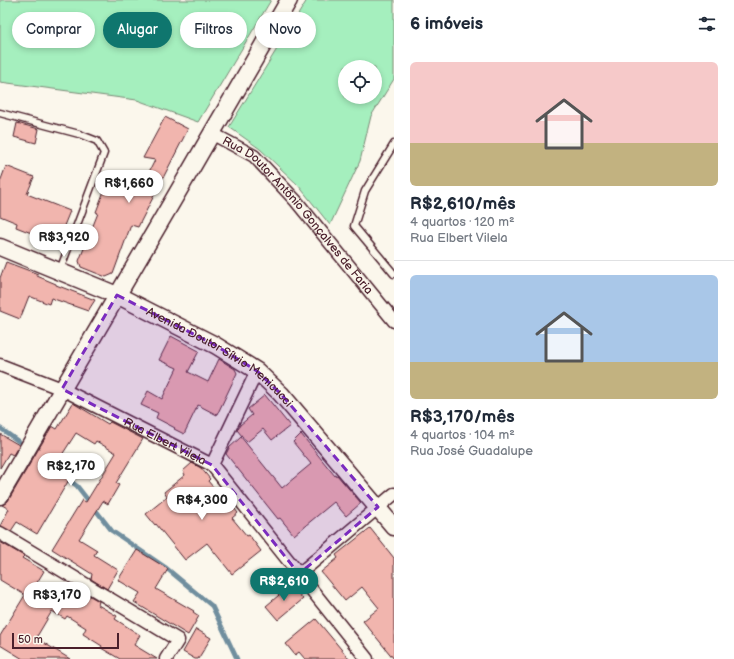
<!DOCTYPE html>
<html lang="pt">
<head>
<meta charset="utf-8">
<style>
	:root { --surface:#fff; --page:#f6f6f7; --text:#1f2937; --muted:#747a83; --line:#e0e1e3; --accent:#0f766e }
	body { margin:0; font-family:"Balsamiq Sans",sans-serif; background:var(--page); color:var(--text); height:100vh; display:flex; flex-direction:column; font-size:15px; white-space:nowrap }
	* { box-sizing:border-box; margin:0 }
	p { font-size:13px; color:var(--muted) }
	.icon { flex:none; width:22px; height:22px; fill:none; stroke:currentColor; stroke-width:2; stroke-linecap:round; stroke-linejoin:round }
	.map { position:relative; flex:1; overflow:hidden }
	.panel { display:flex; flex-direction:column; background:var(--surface); width:340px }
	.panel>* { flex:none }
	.hud { position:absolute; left:12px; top:12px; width:322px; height:36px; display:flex; gap:8px }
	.fabs { position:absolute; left:338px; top:60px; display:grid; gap:8px }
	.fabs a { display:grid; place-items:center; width:44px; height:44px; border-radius:50%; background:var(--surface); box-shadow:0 2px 6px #0003; font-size:20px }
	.scale { position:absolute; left:12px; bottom:10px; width:107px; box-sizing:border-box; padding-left:4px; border:2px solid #4a1f2b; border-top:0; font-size:11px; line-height:14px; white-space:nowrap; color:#4a1f2b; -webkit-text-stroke:3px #fbf7ec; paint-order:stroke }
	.price { position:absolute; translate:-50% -34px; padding:0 9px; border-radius:14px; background:#fff; color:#222; font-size:13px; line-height:26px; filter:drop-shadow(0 1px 2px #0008) }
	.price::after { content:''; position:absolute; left:50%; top:24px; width:12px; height:9px; margin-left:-6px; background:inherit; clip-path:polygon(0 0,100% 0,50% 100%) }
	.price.selected { background:var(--accent); color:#fff }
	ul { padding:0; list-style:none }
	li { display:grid; align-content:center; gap:8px; height:212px; padding:0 16px }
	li+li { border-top:1px solid var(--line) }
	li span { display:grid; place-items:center; height:124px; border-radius:6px; color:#555 }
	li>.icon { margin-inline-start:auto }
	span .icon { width:72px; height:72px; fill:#fffc; stroke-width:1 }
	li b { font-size:17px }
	h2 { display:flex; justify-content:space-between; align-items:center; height:48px; padding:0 16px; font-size:17px }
	.pill { padding:0 14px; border-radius:18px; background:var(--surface); box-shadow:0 2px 6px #0003; font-size:14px; line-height:36px }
	.pill.selected { background:var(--accent); color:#fff }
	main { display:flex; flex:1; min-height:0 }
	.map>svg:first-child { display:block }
</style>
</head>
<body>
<main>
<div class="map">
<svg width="394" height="659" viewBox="0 0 394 659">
	<rect width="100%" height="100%" fill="#fbf7ec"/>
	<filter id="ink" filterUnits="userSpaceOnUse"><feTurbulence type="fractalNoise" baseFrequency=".025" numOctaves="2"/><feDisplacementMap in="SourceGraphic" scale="8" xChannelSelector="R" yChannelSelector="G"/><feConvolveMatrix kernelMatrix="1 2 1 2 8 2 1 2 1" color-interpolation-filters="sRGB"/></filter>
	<g filter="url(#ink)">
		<!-- green -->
		<path fill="#a5efbe" stroke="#788774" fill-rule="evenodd" d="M1,0H271L198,122L137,100L0,82V1Z
			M307,0H394V79L371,116L360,161L330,225L298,185L260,149L229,127ZM345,67H375V97H345Z"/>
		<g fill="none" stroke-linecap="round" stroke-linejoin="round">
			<!-- stream -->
			<path stroke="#708e9e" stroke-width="4.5" d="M0,428L40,457
				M65,477L77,486L112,531L165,567L212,606L237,659"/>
		</g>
		<!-- building -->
		<path fill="#f1b5ae" stroke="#4a1f2b" d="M165,117L188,129L138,227L131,225L113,274L106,277L81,267L79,261L98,213L96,212L109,178L140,190L155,160L143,158Z
			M17,123L39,129L36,143L14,137Z
			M6,166L34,177L27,194L70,211L57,243L16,227L17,223L0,216V182Z
			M6,262L38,274L37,276L56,284V285L95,300L88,311L51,298L49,304L29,296L20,319L0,311V278Z
			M171,336L199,351L188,372L208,382L219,359L235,369L237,373L217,415L198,405L184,434L174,429L175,428L156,418L158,413L141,405L148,391L162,399L177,368L159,360Z
			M265,395L290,426L272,440L263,429L247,442L237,430L240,425L252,415L248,409Z
			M73,403L108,424L110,422L143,439L116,483L119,485L108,504L103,501L79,539L97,550L94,555L118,570L107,589L91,579L92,574L52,549L82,500L86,502L116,453L96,441L94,444L76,433L60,458L76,468L37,534L17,522L11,531L0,526L9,509L2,505L8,501L52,426L57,429Z
			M0,434L19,445L13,455L9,453L0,468Z
			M301,434L335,476L337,475L361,503L346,516L334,502L294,535L280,518L278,519L226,454L229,448L241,437L282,488L311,464L293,442Z
			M192,463L201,468L210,479L208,481L228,505L230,503L238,513L232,518L247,536L249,535L261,551L232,574L207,543L185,560L156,524L155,525L146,514L167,497L164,492L185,475L183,471Z
			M370,528L394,558V659L363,621L379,608L362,587L345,601L321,572L338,558L336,555Z
			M0,542L24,556L22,558L44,571L35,586L55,598L61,587L79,598L83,592L99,601L98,605L117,616L115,619L140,635L134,645L157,659H120L101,648L102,646L83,634L86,628L67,616L65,619L52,611L36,638L70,659H23L0,645V636L25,595L0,580Z
			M137,550L168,569L156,589L194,611L193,612L199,616L188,635L134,602L140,593L118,580Z
			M291,585L303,599L278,620L266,606Z
			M316,619L341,649L349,659H305L299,652L295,655L286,644Z
			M196,629L211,638L198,659H195L183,652Z"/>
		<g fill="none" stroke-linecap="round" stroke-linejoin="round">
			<defs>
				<path id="lane" d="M0,113L79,134L97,141L104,153L60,270
					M394,144L365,191L354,226L394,274"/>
				<g id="street">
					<path id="s1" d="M213,134L254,156L296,201L394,321"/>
					<path id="s2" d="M0,365L62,389L212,465L367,659"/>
					<path d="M212,465L257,371"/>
					<path d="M0,533L178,640L166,659"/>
					<path d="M299,574L394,494"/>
				</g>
				<g id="secondary">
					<path id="s3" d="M0,247L117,295L215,345L257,371L281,394L394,527"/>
					<path d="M0,496C96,331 194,166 289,0"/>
				</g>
			</defs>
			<!-- lane casing -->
			<use href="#lane" stroke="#4a1f2b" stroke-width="9"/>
			<!-- street casing -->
			<use href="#street" stroke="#4a1f2b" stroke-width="15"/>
			<!-- secondary casing -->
			<use href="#secondary" stroke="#4a1f2b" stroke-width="19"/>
			<!-- lane -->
			<use href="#lane" stroke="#fbf7ec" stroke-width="6"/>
			<!-- street -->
			<use href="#street" stroke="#fbf7ec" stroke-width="12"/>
			<!-- secondary -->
			<use href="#secondary" stroke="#fbf7ec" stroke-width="16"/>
		</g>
	</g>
	<!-- marked area -->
	<path fill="#7b2cbf" fill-opacity="0.2" stroke="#7b2cbf" stroke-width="3" stroke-dasharray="8 5" stroke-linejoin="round" d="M117,295L215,345L257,371L281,394L378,507L299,574L212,465L62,389Z"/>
	<g text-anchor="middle" stroke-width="4" stroke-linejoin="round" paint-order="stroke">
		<!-- street labels -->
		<g font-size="12" fill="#4a1f2b" stroke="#fbf7ec">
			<text dy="4" stroke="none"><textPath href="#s1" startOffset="119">Rua Doutor Antônio Gonçalves de Faria</textPath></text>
			<text dy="4" stroke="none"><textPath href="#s3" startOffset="247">Avenida Doutor Sílvio Menicucci</textPath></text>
			<text dy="4" stroke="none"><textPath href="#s2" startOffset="182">Rua Elbert Vilela</textPath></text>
		</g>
	</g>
</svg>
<div class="fabs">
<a><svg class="icon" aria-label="locate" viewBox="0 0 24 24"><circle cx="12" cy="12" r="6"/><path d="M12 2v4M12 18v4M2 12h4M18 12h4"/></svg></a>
</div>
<div class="scale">50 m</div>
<b class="price" style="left:129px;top:204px">R$1,660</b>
<b class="price" style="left:64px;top:258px">R$3,920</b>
<b class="price" style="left:71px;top:487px">R$2,170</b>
<b class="price" style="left:202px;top:521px">R$4,300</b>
<b class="price selected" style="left:284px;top:602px">R$2,610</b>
<b class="price" style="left:57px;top:616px">R$3,170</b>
<div class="hud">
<a class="pill">Comprar</a>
<a class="pill selected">Alugar</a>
<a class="pill">Filtros</a>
<a class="pill">Novo</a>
</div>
</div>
<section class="panel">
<h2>6 imóveis<svg class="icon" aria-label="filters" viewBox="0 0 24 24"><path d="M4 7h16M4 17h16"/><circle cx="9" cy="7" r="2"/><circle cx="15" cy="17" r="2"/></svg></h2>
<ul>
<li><span style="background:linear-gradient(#f6c9c9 65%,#c2b280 0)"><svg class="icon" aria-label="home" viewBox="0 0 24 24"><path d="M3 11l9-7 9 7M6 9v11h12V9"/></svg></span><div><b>R$2,610/mês</b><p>4 quartos · 120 m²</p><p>Rua Elbert Vilela</p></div></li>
<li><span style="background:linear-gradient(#a9c7e8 70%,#c2b280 0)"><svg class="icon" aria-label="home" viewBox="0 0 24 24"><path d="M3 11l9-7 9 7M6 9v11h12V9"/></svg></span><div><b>R$3,170/mês</b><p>4 quartos · 104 m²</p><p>Rua José Guadalupe</p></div></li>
</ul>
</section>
</main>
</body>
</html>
